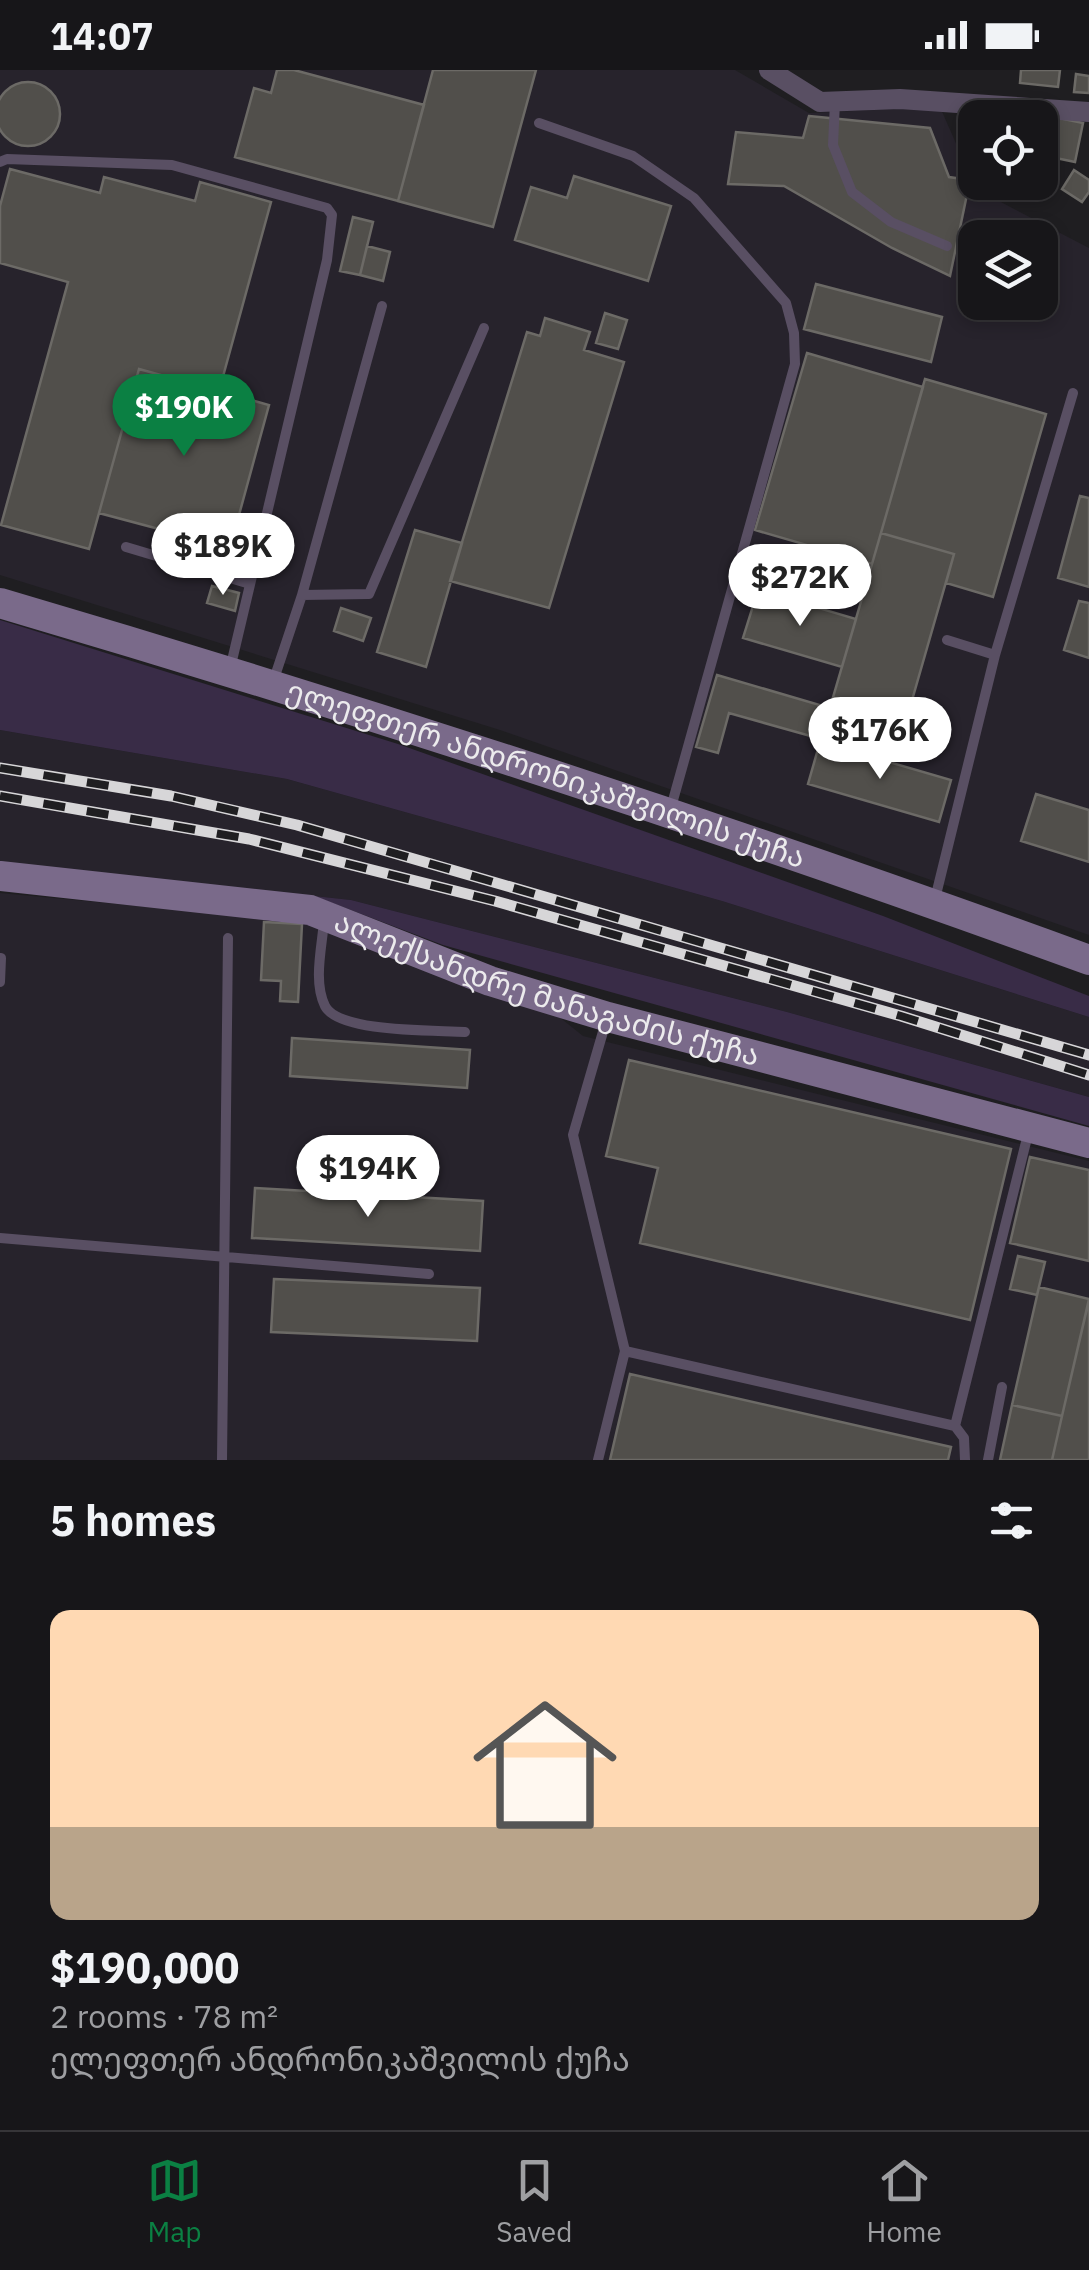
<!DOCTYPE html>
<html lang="en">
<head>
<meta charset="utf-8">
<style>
	:root { --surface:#171619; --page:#201f22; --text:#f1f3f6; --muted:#9e9fa2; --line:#363538; --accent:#0b8043 }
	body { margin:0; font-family:"IBM Plex Sans","Noto Sans Georgian",sans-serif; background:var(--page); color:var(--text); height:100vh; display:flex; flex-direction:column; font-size:38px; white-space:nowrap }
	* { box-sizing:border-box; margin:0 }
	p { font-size:32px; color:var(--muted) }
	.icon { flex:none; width:55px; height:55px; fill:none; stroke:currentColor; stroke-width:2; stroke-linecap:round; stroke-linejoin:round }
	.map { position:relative; height:1390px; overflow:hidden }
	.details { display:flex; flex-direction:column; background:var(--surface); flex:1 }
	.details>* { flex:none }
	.controls { position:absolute; left:958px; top:30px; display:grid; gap:20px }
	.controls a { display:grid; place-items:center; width:100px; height:100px; border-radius:20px; background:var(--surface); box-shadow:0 5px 15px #0003,0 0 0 2px var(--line); font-size:50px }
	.price { position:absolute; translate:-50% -85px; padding:0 22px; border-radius:35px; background:#fff; color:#222; font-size:32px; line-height:65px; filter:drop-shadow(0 2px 5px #0008) }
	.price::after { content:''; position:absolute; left:50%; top:60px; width:30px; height:22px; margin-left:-15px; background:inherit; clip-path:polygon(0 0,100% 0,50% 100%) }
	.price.on { background:var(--accent); color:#fff }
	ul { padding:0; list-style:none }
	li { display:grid; align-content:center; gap:20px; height:530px; padding:0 50px }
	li+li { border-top:2px solid var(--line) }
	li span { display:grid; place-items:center; height:310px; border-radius:20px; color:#555 }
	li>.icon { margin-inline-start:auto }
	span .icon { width:180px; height:180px; fill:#fffc; stroke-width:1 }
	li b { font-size:42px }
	h2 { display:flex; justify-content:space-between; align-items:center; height:120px; padding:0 50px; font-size:42px }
	.status { display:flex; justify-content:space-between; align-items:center; height:70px; padding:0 50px; background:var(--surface); direction:ltr }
	.status svg { height:28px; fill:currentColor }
	.dock { display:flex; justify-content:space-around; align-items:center; height:140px; border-top:2px solid var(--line); background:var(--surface); font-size:28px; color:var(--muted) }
	.dock a { display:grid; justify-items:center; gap:5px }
	.dock .on { color:var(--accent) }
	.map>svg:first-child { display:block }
</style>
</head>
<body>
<div class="status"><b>14:07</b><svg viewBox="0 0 49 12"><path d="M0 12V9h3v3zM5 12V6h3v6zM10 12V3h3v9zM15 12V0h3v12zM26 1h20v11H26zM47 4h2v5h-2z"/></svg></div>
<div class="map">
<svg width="1089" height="1390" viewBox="0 0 1089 1390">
	<rect width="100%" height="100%" fill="#1f1e21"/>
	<!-- built -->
	<path fill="#27232c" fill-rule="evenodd" d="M0,0H735L809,43L940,37L976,119L1089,178V865L500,660L0,505ZM975,168H1040V232H975Z
		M0,660L287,709L722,831L1089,947V1027L787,942L351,830L0,793Z
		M0,823L310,852L543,934L583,966L1089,1091V1390H0Z"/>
	<!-- green -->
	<path fill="#392c47" d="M0,550L398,674L883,846L1089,926V947L722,831L287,709L0,660Z
		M314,826L351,830L787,942L1089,1027V1056L443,875Z"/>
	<!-- building -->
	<path fill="#514f4b" stroke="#6c6a66" stroke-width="2.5" d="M277,0H294L424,35L398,131L235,87L254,18L271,23Z
		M433,0H536L493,157L398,131Z
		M1021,0H1060L1058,17L1020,13Z
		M1076,4L1089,6V23L1074,22Z
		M-4 44a32 32 0 1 1 64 0a32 32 0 1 1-64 0Z
		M809,46L930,58L949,107L970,110L950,206L892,178L784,116L728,114L736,62L803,68Z
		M1059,48L1083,53L1075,92L1051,87Z
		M10,99L100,123L104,107L195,131L200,112L271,132L219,321L139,299L89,479L1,455L68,212L0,193V136Z
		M1074,100L1089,110V122L1082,132L1062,119Z
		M574,106L671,136L648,211L515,170L531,117L567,128Z
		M353,147L373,152L360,205L340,201Z
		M367,176L390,182L383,211L360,205Z
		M816,214L942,247L931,292L804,259Z
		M605,243L627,250L618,279L596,273Z
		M545,248L590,262L584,280L624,292L549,538L450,511L527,262L540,266Z
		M807,283L923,317L872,494L755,460Z
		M139,299L269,335L230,478L99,443Z
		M925,309L1046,344L993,527L946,513L954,484L881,463Z
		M1080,426L1089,428V517L1058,508Z
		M415,460L462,473L426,597L377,582Z
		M881,463L954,484L902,665L872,657L864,685L820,672Z
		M212,516L239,523L235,541L207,533Z
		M758,520L856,549L842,597L743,568Z
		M1079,531L1089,533V588L1064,580Z
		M341,538L371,548L363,571L334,561Z
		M717,605L830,638L821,669L729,643L718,683L696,677Z
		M820,672L951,710L939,752L808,714Z
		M1036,724L1089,740V792L1021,771Z
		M264,852L302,854L298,932L280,931L281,911L261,910Z
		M292,968L470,980L467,1018L290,1006Z
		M629,990L1011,1079L970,1250L640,1173L658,1098L606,1086Z
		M1030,1087L1089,1100V1191L1010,1173Z
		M255,1118L483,1131L480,1181L252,1168Z
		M1018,1186L1045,1192L1037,1225L1010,1219Z
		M274,1209L480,1218L477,1271L271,1262Z
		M1039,1217L1089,1229L1062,1346L1012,1335Z
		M1089,1230V1390H1052L1062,1346Z
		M630,1304L951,1377L948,1390H610Z
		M1012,1335L1062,1346L1052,1390H1000Z"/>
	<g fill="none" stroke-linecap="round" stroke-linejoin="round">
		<!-- lane -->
		<path stroke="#594f63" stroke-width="10" d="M835,32L833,75L852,122L891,152L947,176
			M539,53L633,86L694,128L786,233L794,263L795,294L670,741
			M0,92L7,89L172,95L327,138L332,145L327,190L230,599
			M126,477L250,514
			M302,525L382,236
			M995,585L1073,323
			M273,612L302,525L369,524L484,258
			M934,833L995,585L947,570
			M324,851C322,877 313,912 325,936C339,963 435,960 465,962
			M0,912L1,888
			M607,948L573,1065L625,1281L955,1356L1029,1060
			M0,1168L429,1204
			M955,1356L964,1368L965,1390
			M222,1390L228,868
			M598,1390L625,1281
			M988,1390L1002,1317"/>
		<!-- street -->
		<path stroke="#594f63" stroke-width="20" d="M769,0L820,32L900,29L1089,42"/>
		<!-- secondary -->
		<g stroke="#7a6a8a" stroke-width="30">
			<path id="s1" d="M0,533C367,641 730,759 1089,890"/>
			<path id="s2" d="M0,806L310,840L490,911L608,947L1089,1073"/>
		</g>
		<defs>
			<path id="rail" d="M0,698L171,726L297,755L1089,985
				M0,726L249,769L495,831L901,946L1089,1005"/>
		</defs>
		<!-- rail casing -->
		<use href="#rail" stroke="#d7d6d8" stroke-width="11"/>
		<!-- rail -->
		<use href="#rail" stroke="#1f1e21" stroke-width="8" stroke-dasharray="22" stroke-linecap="butt"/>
	</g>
	<g text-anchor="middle" stroke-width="8" stroke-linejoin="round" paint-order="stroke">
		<!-- street labels -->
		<g font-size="30" fill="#ecebed" stroke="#1f1e21">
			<text dy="10" stroke="none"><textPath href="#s1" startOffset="572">ელეფთერ ანდრონიკაშვილის ქუჩა</textPath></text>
			<text dy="10" stroke="none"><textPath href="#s2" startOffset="562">ალექსანდრე მანაგაძის ქუჩა</textPath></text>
		</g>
	</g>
</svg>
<div class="controls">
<a><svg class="icon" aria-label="locate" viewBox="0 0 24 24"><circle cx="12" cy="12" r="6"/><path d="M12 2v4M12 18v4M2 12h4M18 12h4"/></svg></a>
<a><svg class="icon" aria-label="layers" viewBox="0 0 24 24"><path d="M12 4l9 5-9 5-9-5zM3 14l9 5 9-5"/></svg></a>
</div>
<b class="price on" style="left:184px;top:389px">$190K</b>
<b class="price" style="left:223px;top:528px">$189K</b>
<b class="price" style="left:800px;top:559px">$272K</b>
<b class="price" style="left:880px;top:712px">$176K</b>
<b class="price" style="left:368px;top:1150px">$194K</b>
</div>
<section class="details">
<h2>5 homes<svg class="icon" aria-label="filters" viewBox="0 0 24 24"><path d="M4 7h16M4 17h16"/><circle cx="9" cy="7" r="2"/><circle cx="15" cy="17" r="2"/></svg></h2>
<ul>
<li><span style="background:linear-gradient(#ffd9b3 70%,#b9a48a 0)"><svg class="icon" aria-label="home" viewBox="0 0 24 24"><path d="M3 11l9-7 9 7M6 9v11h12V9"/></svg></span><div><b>$190,000</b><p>2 rooms · 78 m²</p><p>ელეფთერ ანდრონიკაშვილის ქუჩა</p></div></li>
</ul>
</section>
<nav class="dock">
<a class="on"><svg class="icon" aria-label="map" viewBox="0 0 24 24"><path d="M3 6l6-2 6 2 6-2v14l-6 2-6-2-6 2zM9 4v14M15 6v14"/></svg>Map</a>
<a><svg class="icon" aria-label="saved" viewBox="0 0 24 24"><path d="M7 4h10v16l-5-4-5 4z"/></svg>Saved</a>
<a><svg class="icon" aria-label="home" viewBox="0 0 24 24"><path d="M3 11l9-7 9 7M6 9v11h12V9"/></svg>Home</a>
</nav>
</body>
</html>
